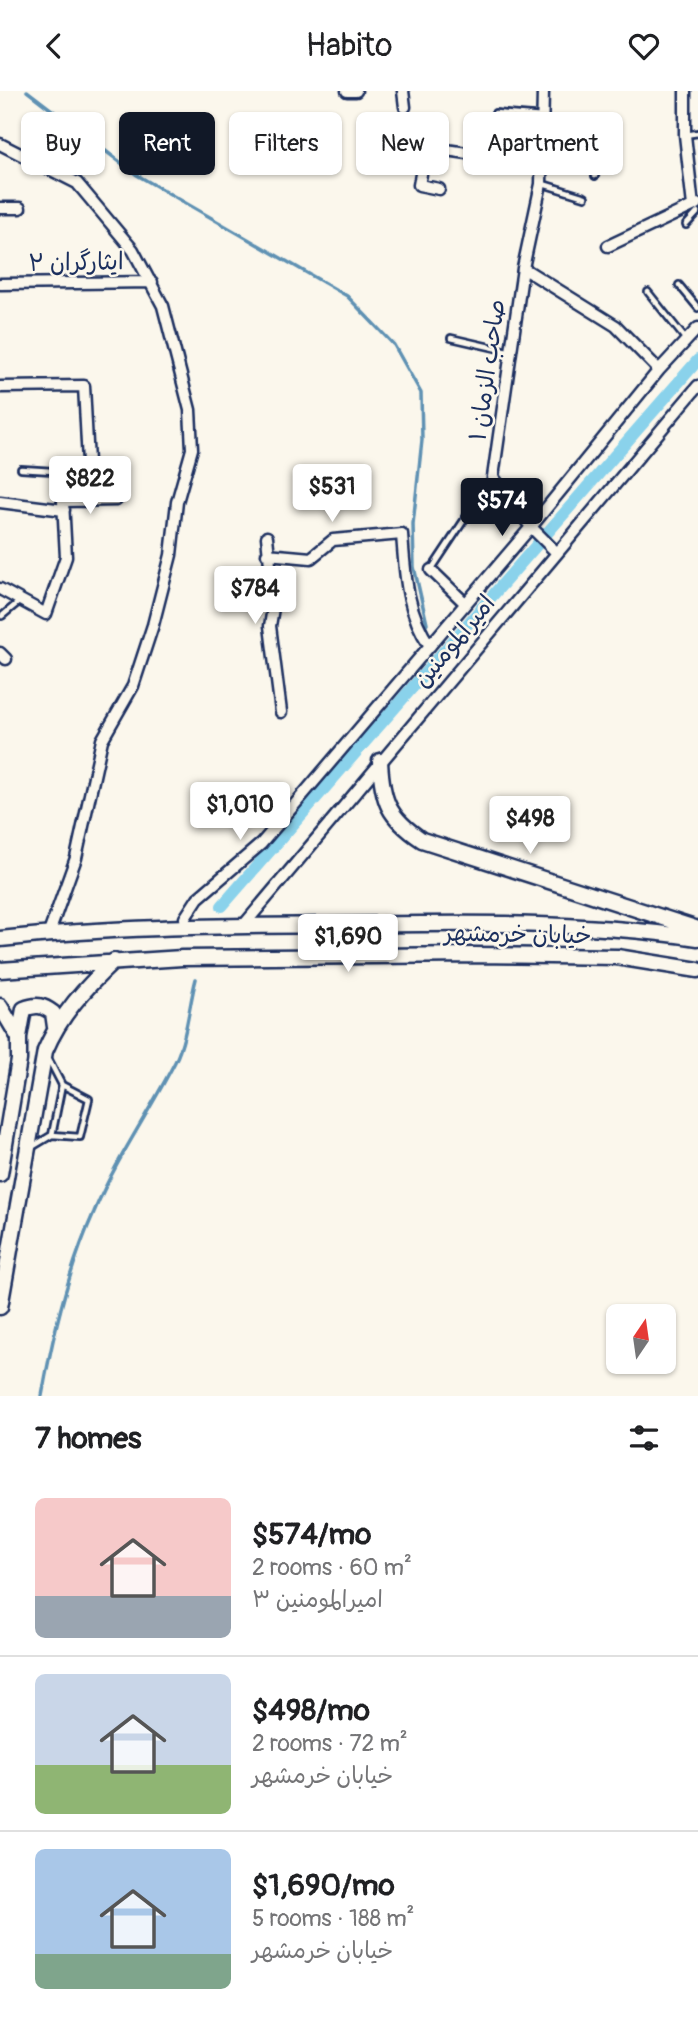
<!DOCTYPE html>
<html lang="en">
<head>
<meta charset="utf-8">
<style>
	:root { --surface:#fff; --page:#f2f2f2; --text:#202124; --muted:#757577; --line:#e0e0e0; --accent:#111827 }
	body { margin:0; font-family:Pangolin,"Playpen Sans Arabic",sans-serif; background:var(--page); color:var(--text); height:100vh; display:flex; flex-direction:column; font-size:26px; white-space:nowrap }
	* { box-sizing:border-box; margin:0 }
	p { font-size:23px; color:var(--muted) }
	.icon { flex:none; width:38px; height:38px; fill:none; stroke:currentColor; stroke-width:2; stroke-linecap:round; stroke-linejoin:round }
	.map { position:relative; height:1305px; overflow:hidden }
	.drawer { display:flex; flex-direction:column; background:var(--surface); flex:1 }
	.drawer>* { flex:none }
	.top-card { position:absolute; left:21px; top:21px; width:656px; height:63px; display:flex; gap:14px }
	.needle { width:46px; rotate:13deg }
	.tools { position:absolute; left:606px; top:1213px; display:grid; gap:14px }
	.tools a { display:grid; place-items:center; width:70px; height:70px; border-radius:10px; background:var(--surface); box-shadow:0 2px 5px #0004; font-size:35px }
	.price { position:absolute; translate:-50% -60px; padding:0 16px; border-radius:7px; background:#fff; color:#222; font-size:23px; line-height:46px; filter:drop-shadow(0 2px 4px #0008) }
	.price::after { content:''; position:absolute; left:50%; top:42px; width:21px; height:16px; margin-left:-10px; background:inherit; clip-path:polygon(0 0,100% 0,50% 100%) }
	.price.on { background:var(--accent); color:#fff }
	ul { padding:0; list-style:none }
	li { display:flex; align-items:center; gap:21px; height:175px; padding:0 35px }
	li+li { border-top:2px solid var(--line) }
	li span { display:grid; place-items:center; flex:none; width:196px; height:140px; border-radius:10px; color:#555 }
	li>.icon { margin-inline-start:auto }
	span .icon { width:84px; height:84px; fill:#fffc; stroke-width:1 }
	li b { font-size:30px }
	h2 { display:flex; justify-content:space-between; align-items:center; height:84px; padding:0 35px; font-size:30px }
	.chip { padding:0 24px; border-radius:10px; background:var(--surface); box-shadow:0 2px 5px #0004; font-size:24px; line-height:63px }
	.chip.on { background:var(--accent); color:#fff }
	header { display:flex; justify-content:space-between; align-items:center; height:91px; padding:0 35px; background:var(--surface); font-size:32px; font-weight:600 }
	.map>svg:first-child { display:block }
</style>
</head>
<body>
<header><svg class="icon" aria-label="back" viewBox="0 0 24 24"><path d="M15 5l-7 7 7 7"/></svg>Habito<svg class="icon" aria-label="heart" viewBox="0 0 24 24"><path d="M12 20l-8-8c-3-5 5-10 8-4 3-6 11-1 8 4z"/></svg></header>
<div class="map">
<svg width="698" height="1305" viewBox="0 0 698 1305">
	<rect width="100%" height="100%" fill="#fbf7ec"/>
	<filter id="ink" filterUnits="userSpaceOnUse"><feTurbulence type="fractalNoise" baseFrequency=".0143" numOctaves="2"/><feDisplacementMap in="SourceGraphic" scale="14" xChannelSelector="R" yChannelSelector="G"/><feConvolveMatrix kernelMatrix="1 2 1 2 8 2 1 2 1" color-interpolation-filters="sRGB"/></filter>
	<g filter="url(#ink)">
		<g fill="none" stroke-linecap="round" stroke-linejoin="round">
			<!-- stream -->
			<path stroke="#5e91b3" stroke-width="3.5" d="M27,0L137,84L347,205L394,254L421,302L422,349L413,433L414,476L427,533
				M42,1305C53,1242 68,1179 94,1121C116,1068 149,1022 175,971C187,947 189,914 196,888"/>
			<!-- canal -->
			<path stroke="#8ad2eb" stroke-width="12" d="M222,815L698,269"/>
			<defs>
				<path id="service" d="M495,22L543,26
					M543,35L610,40L595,85
					M685,44L698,42
					M543,93L585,106
					M686,134L698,121
					M679,194L698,217
					M648,201L687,250
					M451,247L512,261
					M21,378L53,380L63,410
					M431,479L492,387
					M2,525L20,510
					M52,1044L62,994
					M32,1056L52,1044L80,1046L89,1008L62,994L48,967"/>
				<path id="minor" d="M347,0H356
					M403,0L405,16
					M543,0L541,93L523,177L493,386L531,436L556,461
					M685,0V44L693,115
					M0,53L77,92L133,159L163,215L190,319L192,358L177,411L171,464L153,534L133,595L102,649L76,767L49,842
					M439,98L419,94L426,56L542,73
					M0,117H20
					M608,155L697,113
					M523,177L616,235L659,279
					M0,193L152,191
					M0,296L84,295L90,410
					M0,411L64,419
					M267,446L274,511L270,535L281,621
					M267,463L311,467L333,449L402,443C405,483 406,520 430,555
					M431,479L465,512
					M0,498L46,523L66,466L63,410L116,409
					M0,562L6,568
					M186,834L185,827L198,807L261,753L531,436L659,279L698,237
					M243,835L698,295"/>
				<path id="secondary" d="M380,670C382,710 388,726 422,749L698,838
					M0,848C115,835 229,835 344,834C462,832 581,830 698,847
					M0,879L182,867L474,864L617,866L698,879
					M0,915L19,947V969L0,1083
					M19,946L24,918C36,913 43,914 53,922L55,936
					M0,1216L45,960C60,924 86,896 114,870"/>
			</defs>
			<!-- service casing -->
			<use href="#service" stroke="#1b2f5e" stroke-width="10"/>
			<!-- minor casing -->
			<use href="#minor" stroke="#1b2f5e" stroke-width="15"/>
			<!-- secondary casing -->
			<use href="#secondary" stroke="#1b2f5e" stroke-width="19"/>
			<!-- service -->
			<use href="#service" stroke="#fbf7ec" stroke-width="4.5"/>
			<!-- minor -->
			<use href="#minor" stroke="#fbf7ec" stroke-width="10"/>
			<!-- secondary -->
			<use href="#secondary" stroke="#fbf7ec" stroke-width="14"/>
		</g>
	</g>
	<g text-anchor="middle" stroke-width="5" stroke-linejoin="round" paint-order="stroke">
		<!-- street labels -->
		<g font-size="24" fill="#1b2f5e" stroke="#fbf7ec">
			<text transform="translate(76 171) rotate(-1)" y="8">ایثارگران ۲</text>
			<text transform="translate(487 279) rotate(-82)" y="8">صاحب الزمان ۱</text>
			<text transform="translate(454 550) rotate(-50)" y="8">امیرالمومنین</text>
			<text transform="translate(518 843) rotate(1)" y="8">خیابان خرمشهر</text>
		</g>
	</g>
</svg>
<div class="tools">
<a><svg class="needle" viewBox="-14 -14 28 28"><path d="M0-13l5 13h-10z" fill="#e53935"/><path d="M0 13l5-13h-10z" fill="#757577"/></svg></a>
</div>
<b class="price" style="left:90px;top:425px">$822</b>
<b class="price" style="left:332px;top:433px">$531</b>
<b class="price on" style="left:502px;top:447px">$574</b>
<b class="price" style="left:255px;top:535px">$784</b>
<b class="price" style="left:240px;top:751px">$1,010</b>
<b class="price" style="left:530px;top:765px">$498</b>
<b class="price" style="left:348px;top:883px">$1,690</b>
<div class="top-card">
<a class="chip">Buy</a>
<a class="chip on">Rent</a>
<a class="chip">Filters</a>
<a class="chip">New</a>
<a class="chip">Apartment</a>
</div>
</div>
<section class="drawer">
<h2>7 homes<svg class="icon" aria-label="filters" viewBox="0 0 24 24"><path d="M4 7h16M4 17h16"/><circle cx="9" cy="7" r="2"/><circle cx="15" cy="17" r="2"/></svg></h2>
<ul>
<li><span style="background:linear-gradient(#f6c9c9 70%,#9aa5b1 0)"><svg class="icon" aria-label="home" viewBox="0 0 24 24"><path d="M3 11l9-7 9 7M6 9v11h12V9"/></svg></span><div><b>$574/mo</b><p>2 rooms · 60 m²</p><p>امیرالمومنین ۳</p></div></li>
<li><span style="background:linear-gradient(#c9d6e8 65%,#8fb573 0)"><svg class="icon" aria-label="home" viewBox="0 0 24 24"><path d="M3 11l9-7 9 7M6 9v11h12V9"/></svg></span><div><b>$498/mo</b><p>2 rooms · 72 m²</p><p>خیابان خرمشهر</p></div></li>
<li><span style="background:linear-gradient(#a9c7e8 75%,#7fa58c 0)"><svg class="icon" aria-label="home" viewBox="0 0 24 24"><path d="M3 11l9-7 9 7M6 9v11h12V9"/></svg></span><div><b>$1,690/mo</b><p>5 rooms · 188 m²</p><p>خیابان خرمشهر</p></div></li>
</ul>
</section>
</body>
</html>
